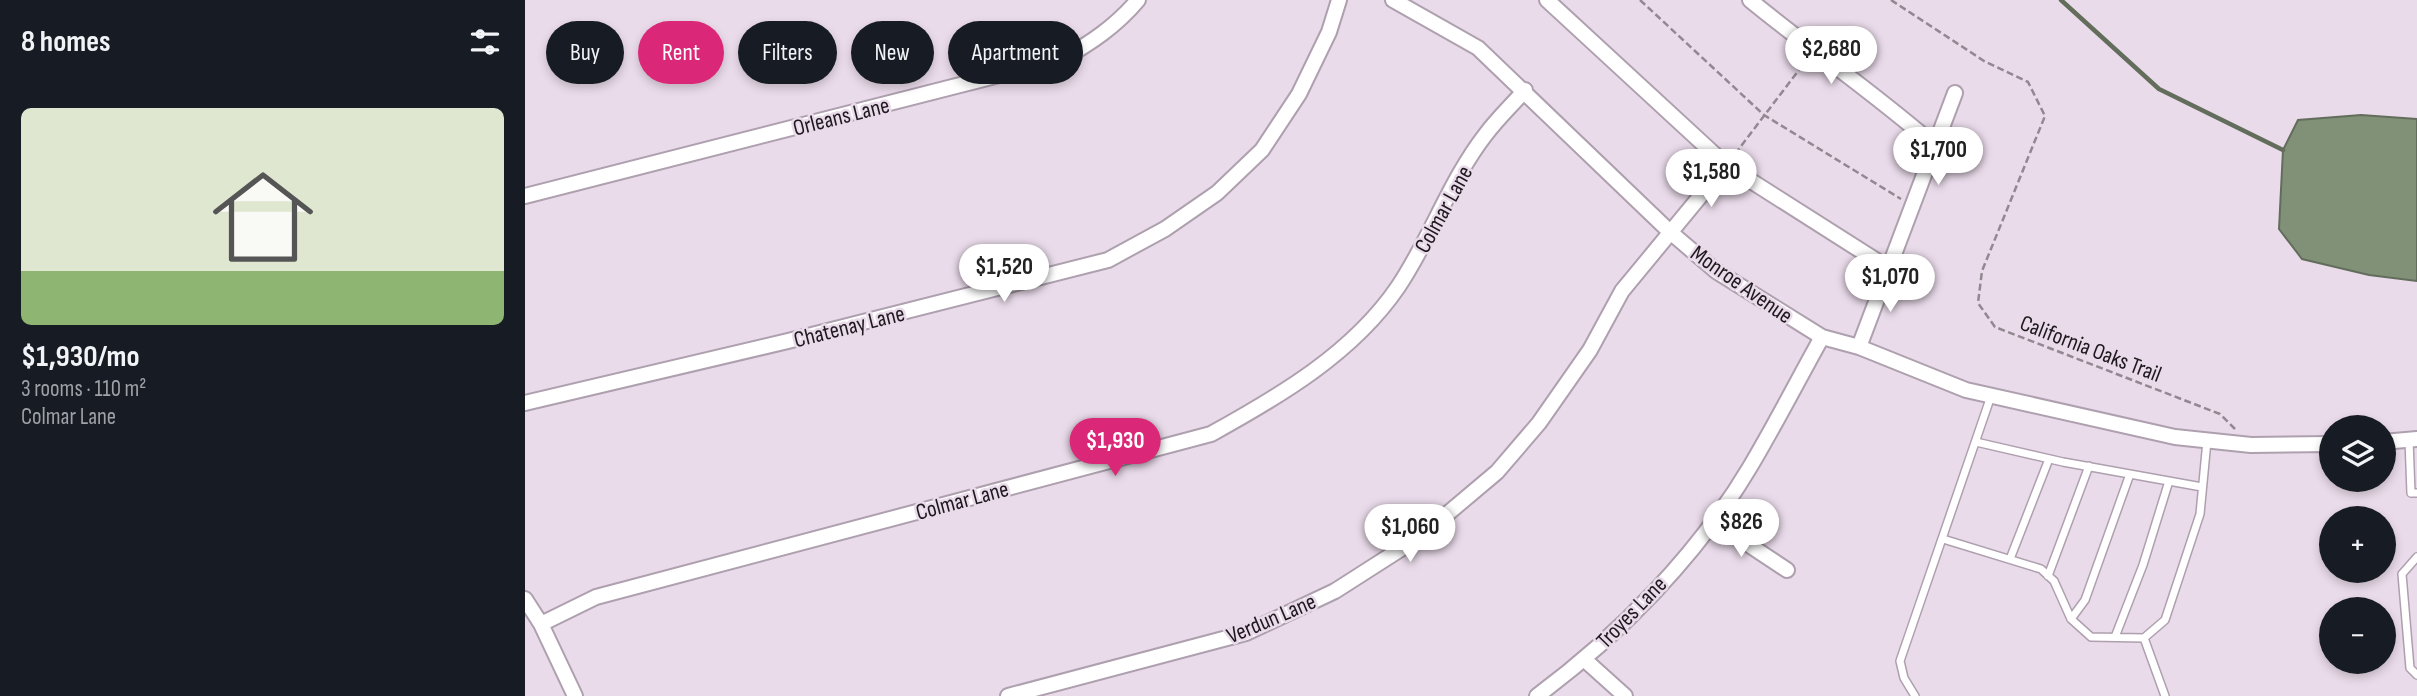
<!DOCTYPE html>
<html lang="en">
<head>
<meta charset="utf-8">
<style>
	:root { --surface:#171b24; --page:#20242c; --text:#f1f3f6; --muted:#9ea1a6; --accent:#db2777 }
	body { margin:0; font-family:"Sofia Sans Condensed",sans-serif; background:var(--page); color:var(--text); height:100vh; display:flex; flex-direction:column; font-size:26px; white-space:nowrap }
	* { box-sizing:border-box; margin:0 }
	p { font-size:23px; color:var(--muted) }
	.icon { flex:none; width:38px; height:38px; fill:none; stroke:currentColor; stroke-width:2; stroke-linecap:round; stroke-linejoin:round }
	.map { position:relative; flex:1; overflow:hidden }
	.details { display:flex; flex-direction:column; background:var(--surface); width:525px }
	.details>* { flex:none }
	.hud { position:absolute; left:21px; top:21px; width:665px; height:63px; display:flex; gap:14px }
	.fabs { position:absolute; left:1794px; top:415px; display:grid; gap:14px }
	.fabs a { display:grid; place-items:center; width:77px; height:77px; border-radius:50%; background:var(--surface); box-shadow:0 4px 10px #0003; font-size:35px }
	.price { position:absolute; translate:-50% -60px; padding:0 16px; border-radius:24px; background:#fff; color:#222; font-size:23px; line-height:46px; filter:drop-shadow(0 2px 4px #0008) }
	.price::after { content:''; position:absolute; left:50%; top:42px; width:21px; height:16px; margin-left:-10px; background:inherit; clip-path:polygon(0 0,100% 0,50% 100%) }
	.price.active { background:var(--accent); color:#fff }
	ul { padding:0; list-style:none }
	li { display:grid; align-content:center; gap:14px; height:371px; padding:0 21px }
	li span { display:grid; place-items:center; height:217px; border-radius:10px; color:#555 }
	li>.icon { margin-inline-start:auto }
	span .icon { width:126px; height:126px; fill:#fffc; stroke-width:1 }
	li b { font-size:30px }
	h2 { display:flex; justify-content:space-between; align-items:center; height:84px; padding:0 21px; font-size:30px }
	.tag { padding:0 24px; border-radius:32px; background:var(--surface); box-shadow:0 4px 10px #0003; font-size:24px; line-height:63px }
	.tag.active { background:var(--accent); color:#fff }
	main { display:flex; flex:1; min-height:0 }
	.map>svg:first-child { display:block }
</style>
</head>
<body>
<main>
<section class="details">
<h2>8 homes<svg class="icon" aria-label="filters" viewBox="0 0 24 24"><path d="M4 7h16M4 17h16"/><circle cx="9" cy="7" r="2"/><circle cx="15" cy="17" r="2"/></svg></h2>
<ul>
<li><span style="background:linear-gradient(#dfe7d0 75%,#8fb573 0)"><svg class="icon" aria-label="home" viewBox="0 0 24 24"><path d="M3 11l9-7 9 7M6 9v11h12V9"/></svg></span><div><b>$1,930/mo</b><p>3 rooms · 110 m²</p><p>Colmar Lane</p></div></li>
</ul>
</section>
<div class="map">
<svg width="1892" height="696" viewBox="0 0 1892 696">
	<rect width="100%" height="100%" fill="#eadbea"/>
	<!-- water -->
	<path fill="#819177" stroke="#636d5c" stroke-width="2" d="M1836,115L1892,119V281L1844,275L1777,259L1754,229L1758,150L1773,120Z"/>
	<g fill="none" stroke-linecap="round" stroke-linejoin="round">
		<!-- stream -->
		<path stroke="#636d5c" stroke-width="4.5" d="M1536,0L1634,89L1758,150"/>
		<defs>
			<path id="lane" d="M1884,440L1886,493H1892
				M1451,442L1538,462L1677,487
				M1418,539L1516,569L1529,581L1546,619L1566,637L1619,638L1640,620L1675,514L1682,441
				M1892,557L1877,574L1885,668L1892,675
				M1485,559L1524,459
				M1523,576L1564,466
				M1546,619L1560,600L1605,474
				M1590,637L1618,565L1644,481
				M1619,638L1640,696
				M1390,696L1379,678L1375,661L1466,396"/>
			<path id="street" d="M868,0L953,48L1144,231L1191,271L1297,337L1334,347L1441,390L1650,437L1726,445L1806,444
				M1022,0L1201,165L1363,268
				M1225,0C1286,50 1351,94 1410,146
				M0,196L537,59C566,43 591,26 613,0
				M1334,347L1430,93
				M0,403L263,341L583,260L640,229L692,193L737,150L774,94L804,32L814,0
				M1858,442L1892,439
				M1188,521L1262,570
				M0,599L16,624L50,696
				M16,624L71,597L686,434C755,396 828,353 873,287C906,238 925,180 961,134C973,118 987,105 1000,90
				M1060,660L1100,696
				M483,696L721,633L810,591L896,536L972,472L1014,423L1065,350L1097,291L1201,165
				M1012,696C1094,635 1172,556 1225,467C1250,425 1273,380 1297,337"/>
		</defs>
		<!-- lane casing -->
		<use href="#lane" stroke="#aea0ae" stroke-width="10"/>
		<!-- street casing -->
		<use href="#street" stroke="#aea0ae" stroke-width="18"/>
		<!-- path -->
		<path stroke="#928892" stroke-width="2.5" stroke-dasharray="7 3.5" stroke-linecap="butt" d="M1115,0L1239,115L1376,199
			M1366,0L1459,61L1503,82L1520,116L1457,271L1453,303L1470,327L1695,414L1710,429
			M1210,154L1280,62"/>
		<!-- lane -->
		<use href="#lane" stroke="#fff" stroke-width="7"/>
		<!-- street -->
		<use href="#street" stroke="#fff" stroke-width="14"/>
	</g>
	<g text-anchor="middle" stroke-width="5" stroke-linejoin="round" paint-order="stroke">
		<!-- street labels -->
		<g font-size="23" fill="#1e191e" stroke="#eadbea">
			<text transform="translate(316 116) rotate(-14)" y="8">Orleans Lane</text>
			<text transform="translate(918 209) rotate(-61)" y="8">Colmar Lane</text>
			<text transform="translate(1217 284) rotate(35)" y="8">Monroe Avenue</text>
			<text transform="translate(324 326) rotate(-14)" y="8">Chatenay Lane</text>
			<text transform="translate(1566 348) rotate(21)" y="8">California Oaks Trail</text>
			<text transform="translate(437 500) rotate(-15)" y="8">Colmar Lane</text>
			<text transform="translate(1106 612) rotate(-46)" y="8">Troyes Lane</text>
			<text transform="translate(746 618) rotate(-23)" y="8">Verdun Lane</text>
		</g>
	</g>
</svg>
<div class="fabs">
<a><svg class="icon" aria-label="layers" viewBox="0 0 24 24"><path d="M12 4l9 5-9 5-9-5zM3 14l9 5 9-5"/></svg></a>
<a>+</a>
<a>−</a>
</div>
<b class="price" style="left:1306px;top:86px">$2,680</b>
<b class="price" style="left:1413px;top:187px">$1,700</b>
<b class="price" style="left:1186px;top:209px">$1,580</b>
<b class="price" style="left:479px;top:304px">$1,520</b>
<b class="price" style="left:1365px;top:314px">$1,070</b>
<b class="price active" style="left:590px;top:478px">$1,930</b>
<b class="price" style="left:1216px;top:559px">$826</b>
<b class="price" style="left:885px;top:564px">$1,060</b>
<div class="hud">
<a class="tag">Buy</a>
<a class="tag active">Rent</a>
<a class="tag">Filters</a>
<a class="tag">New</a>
<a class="tag">Apartment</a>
</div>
</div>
</main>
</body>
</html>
